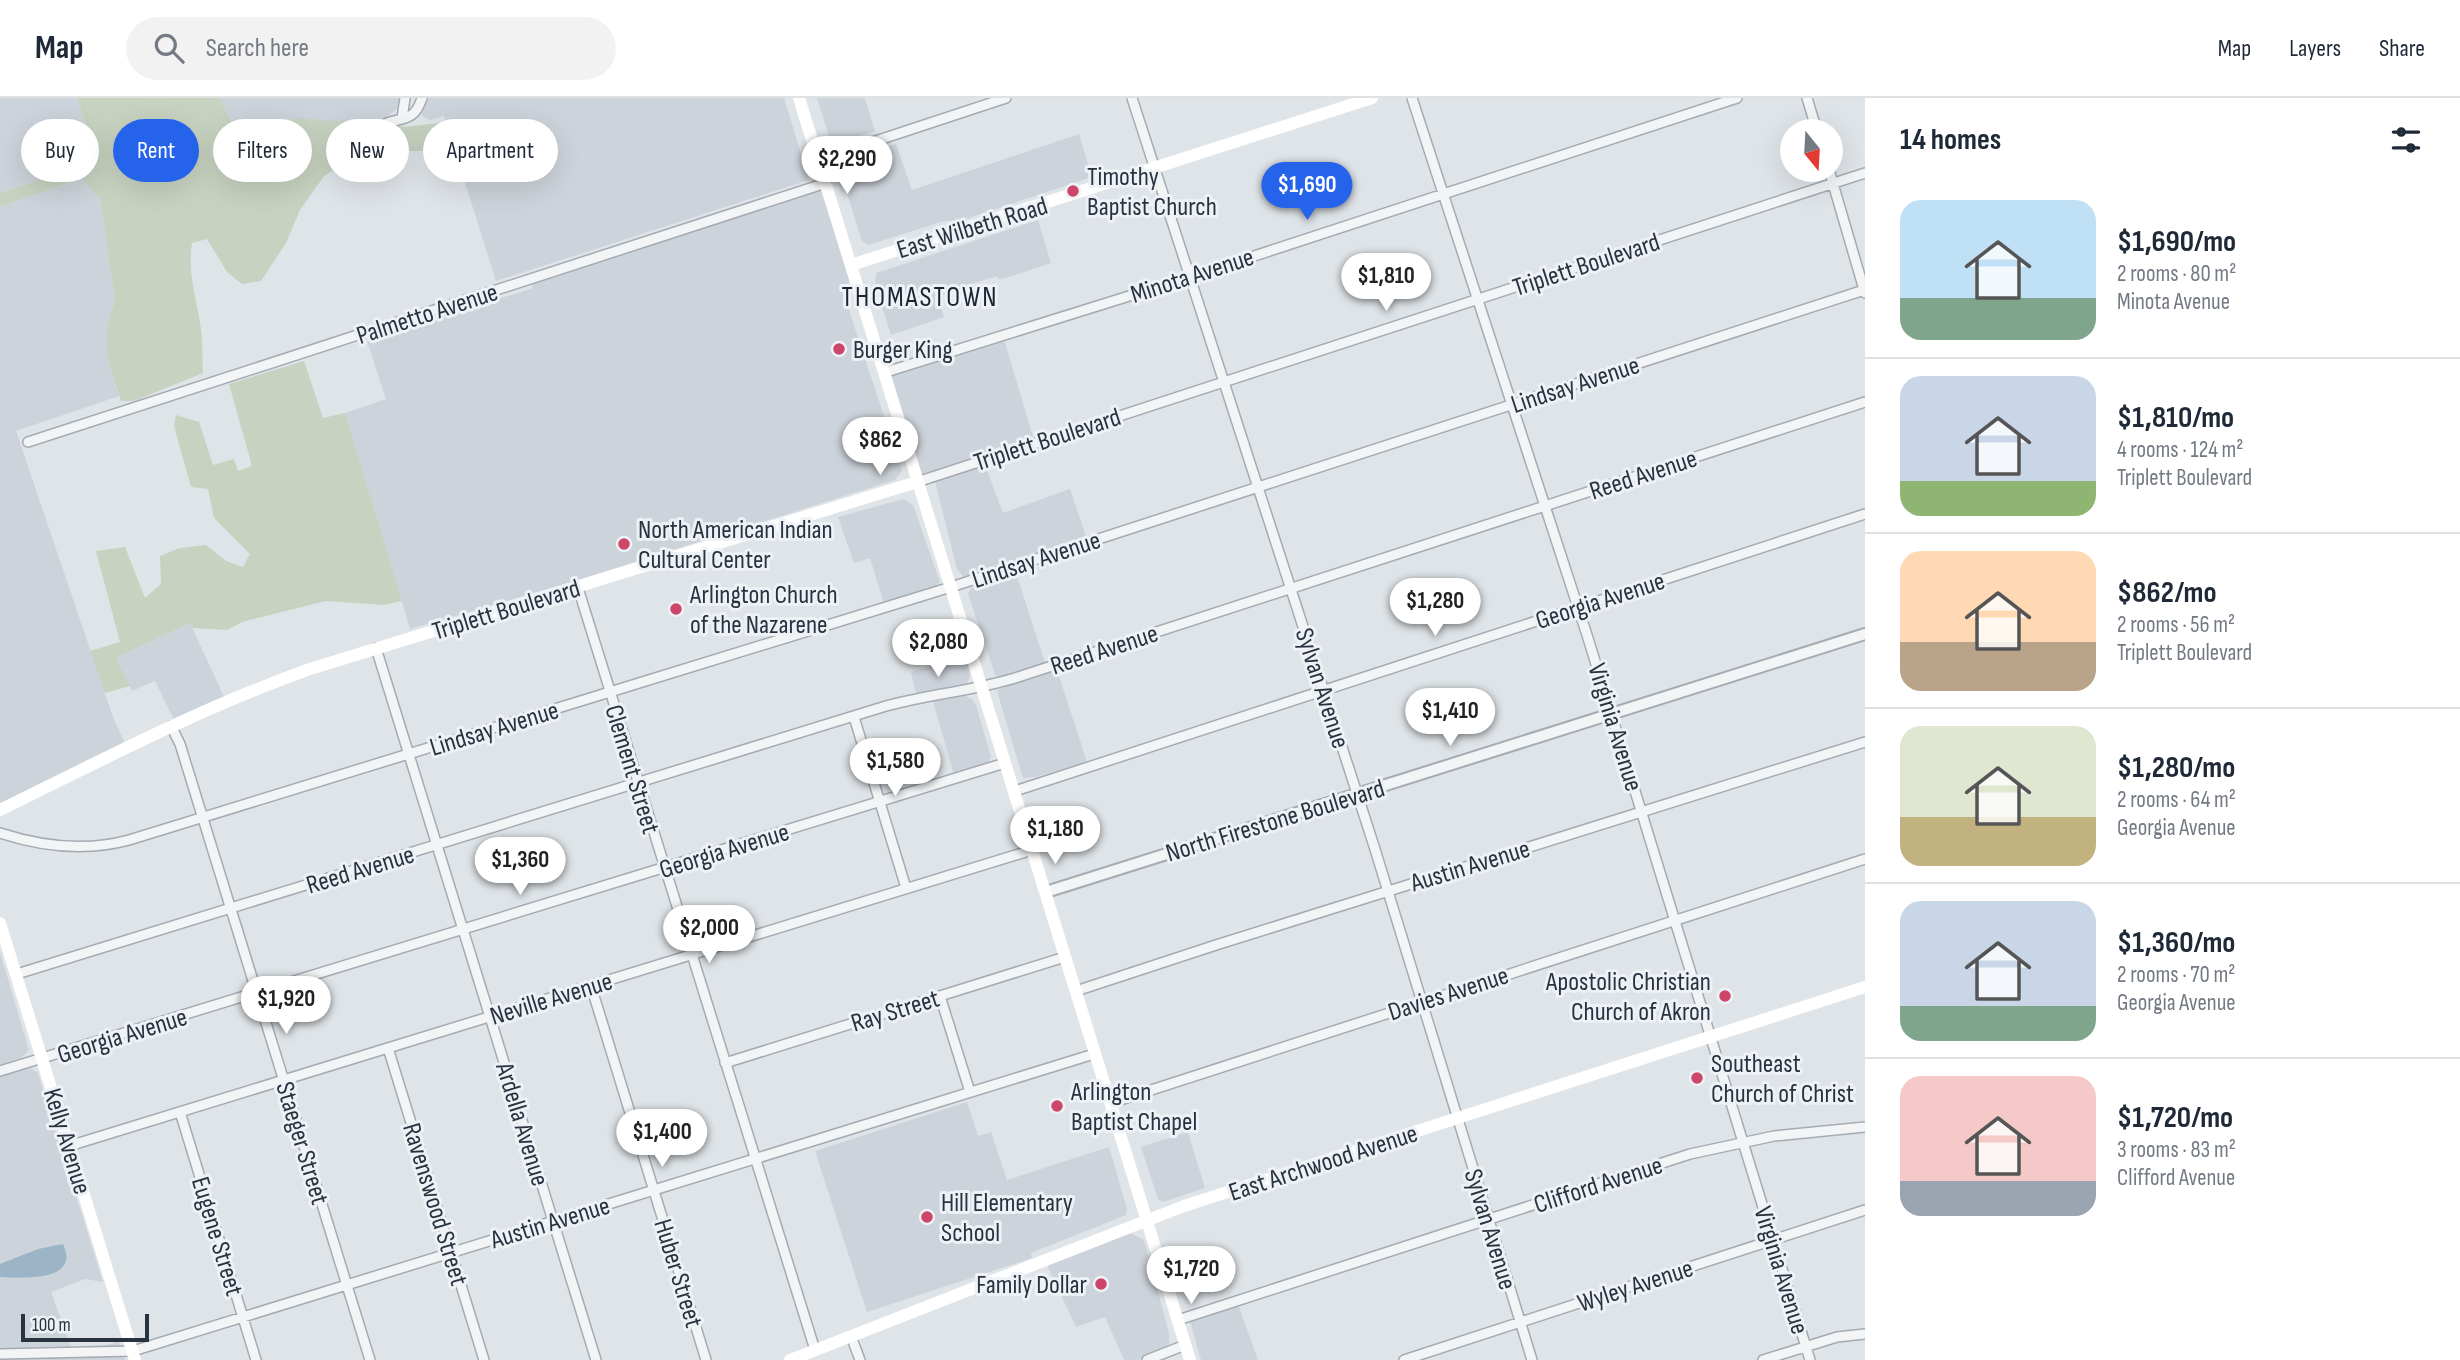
<!DOCTYPE html>
<html lang="en">
<head>
<meta charset="utf-8">
<style>
	:root { --surface:#fff; --page:#f2f2f3; --text:#1f2937; --muted:#747a83; --line:#e0e1e3; --accent:#2563eb }
	body { margin:0; font-family:"Sofia Sans Condensed",sans-serif; background:var(--page); color:var(--text); height:100vh; display:flex; flex-direction:column; font-size:26px; white-space:nowrap }
	* { box-sizing:border-box; margin:0 }
	p { font-size:23px; color:var(--muted) }
	.icon { flex:none; width:38px; height:38px; fill:none; stroke:currentColor; stroke-width:2; stroke-linecap:round; stroke-linejoin:round }
	.map { position:relative; flex:1; overflow:hidden }
	.drawer { display:flex; flex-direction:column; background:var(--surface); width:595px }
	.drawer>* { flex:none }
	.banner { position:absolute; left:21px; top:21px; width:665px; height:63px; display:flex; gap:14px }
	.needle { width:46px; rotate:162deg }
	.controls { position:absolute; left:1780px; top:21px; display:grid; gap:14px }
	.controls a { display:grid; place-items:center; width:63px; height:63px; border-radius:50%; background:var(--surface); box-shadow:0 7px 28px #0002; font-size:35px }
	.scale { position:absolute; left:21px; bottom:18px; width:128px; box-sizing:border-box; padding-left:7px; border:4px solid #28333f; border-top:0; font-size:19px; line-height:24px; white-space:nowrap; color:#28333f; -webkit-text-stroke:5px #eef2f6; paint-order:stroke }
	.price { position:absolute; translate:-50% -60px; padding:0 16px; border-radius:24px; background:#fff; color:#222; font-size:23px; line-height:46px; filter:drop-shadow(0 2px 4px #0008) }
	.price::after { content:''; position:absolute; left:50%; top:42px; width:21px; height:16px; margin-left:-10px; background:inherit; clip-path:polygon(0 0,100% 0,50% 100%) }
	.price.current { background:var(--accent); color:#fff }
	ul { padding:0; list-style:none }
	li { display:flex; align-items:center; gap:21px; height:175px; padding:0 35px }
	li+li { border-top:2px solid var(--line) }
	li span { display:grid; place-items:center; flex:none; width:196px; height:140px; border-radius:21px; color:#555 }
	li>.icon { margin-inline-start:auto }
	span .icon { width:84px; height:84px; fill:#fffc; stroke-width:1 }
	li b { font-size:30px }
	h2 { display:flex; justify-content:space-between; align-items:center; height:84px; padding:0 35px; font-size:30px }
	.chip { padding:0 24px; border-radius:32px; background:var(--surface); box-shadow:0 7px 28px #0002; font-size:24px; line-height:63px }
	.chip.current { background:var(--accent); color:#fff }
	header { display:flex; align-items:center; gap:42px; box-sizing:border-box; height:98px; padding:0 35px; background:var(--surface); border-bottom:2px solid var(--line) }
	header strong { font-size:33px }
	nav { display:flex; gap:38px; margin-inline-start:auto; font-size:24px }
	.search { width:490px; height:63px; background:var(--page); display:flex; align-items:center; gap:18px; box-sizing:border-box; padding:0 24px; border-radius:38px; color:var(--muted); font-size:26px }
	main { display:flex; flex:1; min-height:0 }
	.map>svg:first-child { display:block }
</style>
</head>
<body>
<header>
<strong>Map</strong>
<div class="search"><svg class="icon" aria-label="search" viewBox="0 0 24 24"><circle cx="10" cy="10" r="6"/><path d="M15 15l6 6"/></svg>Search here</div>
<nav><a>Map</a><a>Layers</a><a>Share</a></nav>
</header>
<main>
<div class="map">
<svg width="1865" height="1262" viewBox="0 0 1865 1262">
	<rect width="100%" height="100%" fill="#dfe4e8"/>
	<!-- built -->
	<path fill="#cdd3da" d="M0,0H77L91,44L74,70L0,95Z
		M220,0H399L397,11L378,25L361,22L271,29L249,42L236,34Z
		M425,0H784L809,82L496,183L444,18L430,22L422,18Z
		M817,0H865L875,33L837,46L831,44Z
		M1079,36L1092,79L960,123H944L868,147L862,143L838,68L842,63L896,46L912,92Z
		M81,80L100,101L115,202L107,228V259L119,298L16,333L113,619L127,650L0,712V109Z
		M826,85L856,183L841,188L902,373L895,382L568,485L410,531L345,315L386,301L367,243L533,190L530,182Z
		M1038,122L1051,165L1009,179L999,181L997,178L945,194L946,196L938,199L944,219L891,237L875,187L876,175Z
		M1003,238L1035,345L917,384L886,274Z
		M985,367L1003,415L1070,391L1087,441L964,479L957,471L935,384Z
		M903,401L913,407L940,484L934,490L884,506L870,460L854,465L838,419Z
		M1016,475L1046,568L997,582L968,496L971,490Z
		M190,525L226,603L176,626L155,583L132,593L116,560Z
		M966,558L970,578L967,586L916,595L911,574Z
		M1057,572L1087,664L1035,679L1023,680L997,593L1006,588Z
		M966,598L972,601L976,607L991,659L988,665L954,677L932,600Z
		M0,854L29,952L21,960L0,967Z
		M31,970L38,975L103,1184L85,1181L51,1194L71,1249L107,1247L119,1243L125,1262H0V978Z
		M967,1004L978,1038L991,1034L1007,1082L1109,1049L1127,1111L1126,1117L1031,1155L1032,1160L867,1214L815,1053Z
		M1188,1034L1205,1090L1163,1104L1158,1101L1141,1049Z
		M1130,1135L1144,1142L1169,1235V1247L1138,1262H1124L1105,1219L1076,1229L1047,1167Z
		M1238,1207L1258,1262H1201L1190,1223Z"/>
	<!-- green -->
	<path fill="#c7d2c0" d="M77,0H220L236,34L249,42L271,29L296,20L334,23L361,22L405,29L447,24L454,34L449,46L425,53H397L352,60L324,78L300,112L286,145L261,183L242,186L227,174L207,141L192,145C187,175 197,202 201,231C203,246 202,261 203,275L134,303H121L107,259V228L115,202L100,101L81,80L0,109V95L74,70L91,43Z
		M304,263L323,320L345,315L402,503L384,507L326,503L242,524L227,532L193,530L190,525L116,560L130,588L105,595L90,553L120,544L96,453L125,449L145,500L161,486L160,458L180,450L206,447L226,463L243,469L250,456L214,420L208,391L191,389L174,328L176,317L199,324L213,367L234,361L238,373L252,368L229,286Z"/>
	<!-- water -->
	<path fill="#9bb5c7" d="M63,1146C81,1184 23,1180 0,1179V1166L38,1151Z"/>
	<g fill="none" stroke-linecap="round" stroke-linejoin="round">
		<defs>
			<path id="minor" d="M1132,0L1374,748L1532,1262
				M1412,0L1587,537L1810,1262
				M1807,0L1817,33
				M402,20L405,0
				M387,25C406,19 415,22 422,0
				M818,62L1006,0
				M1829,72L1865,195
				M886,274L1190,179L1737,0
				M28,344L826,85
				M917,384L1865,75
				M578,490L815,1252
				M376,550L596,1262
				M854,619L906,790
				M171,628L180,646L370,1262
				M1015,693L1865,416
				M0,735C43,749 85,754 129,742L951,489L1864,192
				M17,876L886,608C929,596 973,593 1015,580L1865,304
				M591,888L706,1262
				M1076,893L1216,847L1865,644
				M940,898L970,994
				M388,950L484,1262
				M725,965L1065,859
				M0,973L1005,665
				M1111,1005L1865,761
				M180,1014L256,1262
				M69,1048L1032,752
				M1178,1222L1690,1056L1774,1038L1865,1029
				M851,1238L860,1262
				M0,1256L133,1253L1094,956
				M1147,1262L1185,1247
				M1404,1262L1865,1112
				M1763,1262L1837,1239L1865,1236"/>
			<path id="tertiary" d="M1046,794L1865,536"/>
		</defs>
		<!-- minor casing -->
		<use href="#minor" stroke="#a4abb2" stroke-width="12"/>
		<!-- tertiary casing -->
		<use href="#tertiary" stroke="#a4abb2" stroke-width="14"/>
		<!-- minor -->
		<use href="#minor" stroke="#f2f4f6" stroke-width="9"/>
		<!-- tertiary -->
		<use href="#tertiary" stroke="#f2f4f6" stroke-width="10"/>
		<!-- secondary -->
		<path stroke="#fff" stroke-width="12" d="M799,0L1190,1262
			M851,167L1372,0
			M0,712C102,662 203,609 310,571L917,384
			M0,825L135,1262
			M790,1262L1184,1108L1865,889"/>
	</g>
	<!-- markers -->
	<g fill="#cb4669" stroke="#eef2f6" stroke-width="2.5">
		<circle cx="1073" cy="93" r="7"/>
		<circle cx="839" cy="251" r="7"/>
		<circle cx="624" cy="446" r="7"/>
		<circle cx="676" cy="511" r="7"/>
		<circle cx="1725" cy="898" r="7"/>
		<circle cx="1697" cy="980" r="7"/>
		<circle cx="1057" cy="1008" r="7"/>
		<circle cx="927" cy="1119" r="7"/>
		<circle cx="1101" cy="1186" r="7"/>
	</g>
	<g text-anchor="middle" stroke-width="6" stroke-linejoin="round" paint-order="stroke">
		<!-- poi labels -->
		<g font-size="26" fill="#28333f" stroke="#eef2f6" text-anchor="start">
			<text x="1087" y="87">Timothy<tspan x="1087" dy="30">Baptist Church</tspan></text>
			<text x="853" y="260">Burger King</text>
			<text x="638" y="440">North American Indian<tspan x="638" dy="30">Cultural Center</tspan></text>
			<text x="690" y="505">Arlington Church<tspan x="690" dy="30">of the Nazarene</tspan></text>
			<text x="1711" y="892" text-anchor="end">Apostolic Christian<tspan x="1711" dy="30">Church of Akron</tspan></text>
			<text x="1711" y="974">Southeast<tspan x="1711" dy="30">Church of Christ</tspan></text>
			<text x="1071" y="1002">Arlington<tspan x="1071" dy="30">Baptist Chapel</tspan></text>
			<text x="941" y="1113">Hill Elementary<tspan x="941" dy="30">School</tspan></text>
			<text x="1087" y="1195" text-anchor="end">Family Dollar</text>
		</g>
		<!-- street labels -->
		<g font-size="26" fill="#28333f" stroke="#eef2f6">
			<text transform="translate(972 129) rotate(-17)" y="9">East Wilbeth Road</text>
			<text transform="translate(1586 166) rotate(-18)" y="9">Triplett Boulevard</text>
			<text transform="translate(1192 177) rotate(-18)" y="9">Minota Avenue</text>
			<text transform="translate(427 215) rotate(-18)" y="9">Palmetto Avenue</text>
			<text transform="translate(1575 286) rotate(-18)" y="9">Lindsay Avenue</text>
			<text transform="translate(1047 341) rotate(-18)" y="9">Triplett Boulevard</text>
			<text transform="translate(1643 376) rotate(-18)" y="9">Reed Avenue</text>
			<text transform="translate(1036 461) rotate(-18)" y="9">Lindsay Avenue</text>
			<text transform="translate(1600 502) rotate(-18)" y="9">Georgia Avenue</text>
			<text transform="translate(506 511) rotate(-17)" y="9">Triplett Boulevard</text>
			<text transform="translate(1104 551) rotate(-18)" y="9">Reed Avenue</text>
			<text transform="translate(1323 590) rotate(72)" y="9">Sylvan Avenue</text>
			<text transform="translate(1616 629) rotate(73)" y="9">Virginia Avenue</text>
			<text transform="translate(494 630) rotate(-17)" y="9">Lindsay Avenue</text>
			<text transform="translate(633 671) rotate(73)" y="9">Clement Street</text>
			<text transform="translate(1275 722) rotate(-17)" y="9">North Firestone Boulevard</text>
			<text transform="translate(724 752) rotate(-17)" y="9">Georgia Avenue</text>
			<text transform="translate(1470 767) rotate(-17)" y="9">Austin Avenue</text>
			<text transform="translate(360 771) rotate(-17)" y="9">Reed Avenue</text>
			<text transform="translate(1448 895) rotate(-18)" y="9">Davies Avenue</text>
			<text transform="translate(551 900) rotate(-17)" y="9">Neville Avenue</text>
			<text transform="translate(895 912) rotate(-17)" y="9">Ray Street</text>
			<text transform="translate(122 937) rotate(-17)" y="9">Georgia Avenue</text>
			<text transform="translate(523 1026) rotate(73)" y="9">Ardella Avenue</text>
			<text transform="translate(68 1043) rotate(73)" y="9">Kelly Avenue</text>
			<text transform="translate(303 1045) rotate(73)" y="9">Staeger Street</text>
			<text transform="translate(1323 1064) rotate(-18)" y="9">East Archwood Avenue</text>
			<text transform="translate(1598 1086) rotate(-18)" y="9">Clifford Avenue</text>
			<text transform="translate(436 1106) rotate(73)" y="9">Ravenswood Street</text>
			<text transform="translate(550 1124) rotate(-17)" y="9">Austin Avenue</text>
			<text transform="translate(1491 1131) rotate(73)" y="9">Sylvan Avenue</text>
			<text transform="translate(218 1138) rotate(73)" y="9">Eugene Street</text>
			<text transform="translate(1782 1172) rotate(73)" y="9">Virginia Avenue</text>
			<text transform="translate(679 1175) rotate(73)" y="9">Huber Street</text>
			<text transform="translate(1635 1187) rotate(-18)" y="9">Wyley Avenue</text>
		</g>
		<!-- neighbourhood labels -->
		<g font-size="28" letter-spacing="2" fill="#1b2430" stroke="#eef2f6">
			<text x="920" y="208">THOMASTOWN</text>
		</g>
	</g>
</svg>
<div class="controls">
<a><svg class="needle" viewBox="-14 -14 28 28"><path d="M0-13l5 13h-10z" fill="#e53935"/><path d="M0 13l5-13h-10z" fill="#747a83"/></svg></a>
</div>
<div class="scale">100 m</div>
<b class="price" style="left:847px;top:98px">$2,290</b>
<b class="price current" style="left:1307px;top:124px">$1,690</b>
<b class="price" style="left:1386px;top:215px">$1,810</b>
<b class="price" style="left:880px;top:379px">$862</b>
<b class="price" style="left:1435px;top:540px">$1,280</b>
<b class="price" style="left:938px;top:581px">$2,080</b>
<b class="price" style="left:1450px;top:650px">$1,410</b>
<b class="price" style="left:895px;top:700px">$1,580</b>
<b class="price" style="left:1055px;top:768px">$1,180</b>
<b class="price" style="left:520px;top:799px">$1,360</b>
<b class="price" style="left:709px;top:867px">$2,000</b>
<b class="price" style="left:286px;top:938px">$1,920</b>
<b class="price" style="left:662px;top:1071px">$1,400</b>
<b class="price" style="left:1191px;top:1208px">$1,720</b>
<div class="banner">
<a class="chip">Buy</a>
<a class="chip current">Rent</a>
<a class="chip">Filters</a>
<a class="chip">New</a>
<a class="chip">Apartment</a>
</div>
</div>
<section class="drawer">
<h2>14 homes<svg class="icon" aria-label="filters" viewBox="0 0 24 24"><path d="M4 7h16M4 17h16"/><circle cx="9" cy="7" r="2"/><circle cx="15" cy="17" r="2"/></svg></h2>
<ul>
<li><span style="background:linear-gradient(#bfe0f5 70%,#7fa58c 0)"><svg class="icon" aria-label="home" viewBox="0 0 24 24"><path d="M3 11l9-7 9 7M6 9v11h12V9"/></svg></span><div><b>$1,690/mo</b><p>2 rooms · 80 m²</p><p>Minota Avenue</p></div></li>
<li><span style="background:linear-gradient(#c9d6e8 75%,#8fb573 0)"><svg class="icon" aria-label="home" viewBox="0 0 24 24"><path d="M3 11l9-7 9 7M6 9v11h12V9"/></svg></span><div><b>$1,810/mo</b><p>4 rooms · 124 m²</p><p>Triplett Boulevard</p></div></li>
<li><span style="background:linear-gradient(#ffd9b3 65%,#b9a48a 0)"><svg class="icon" aria-label="home" viewBox="0 0 24 24"><path d="M3 11l9-7 9 7M6 9v11h12V9"/></svg></span><div><b>$862/mo</b><p>2 rooms · 56 m²</p><p>Triplett Boulevard</p></div></li>
<li><span style="background:linear-gradient(#dfe7d0 65%,#c2b280 0)"><svg class="icon" aria-label="home" viewBox="0 0 24 24"><path d="M3 11l9-7 9 7M6 9v11h12V9"/></svg></span><div><b>$1,280/mo</b><p>2 rooms · 64 m²</p><p>Georgia Avenue</p></div></li>
<li><span style="background:linear-gradient(#c9d6e8 75%,#7fa58c 0)"><svg class="icon" aria-label="home" viewBox="0 0 24 24"><path d="M3 11l9-7 9 7M6 9v11h12V9"/></svg></span><div><b>$1,360/mo</b><p>2 rooms · 70 m²</p><p>Georgia Avenue</p></div></li>
<li><span style="background:linear-gradient(#f6c9c9 75%,#9aa5b1 0)"><svg class="icon" aria-label="home" viewBox="0 0 24 24"><path d="M3 11l9-7 9 7M6 9v11h12V9"/></svg></span><div><b>$1,720/mo</b><p>3 rooms · 83 m²</p><p>Clifford Avenue</p></div></li>
</ul>
</section>
</main>
</body>
</html>
